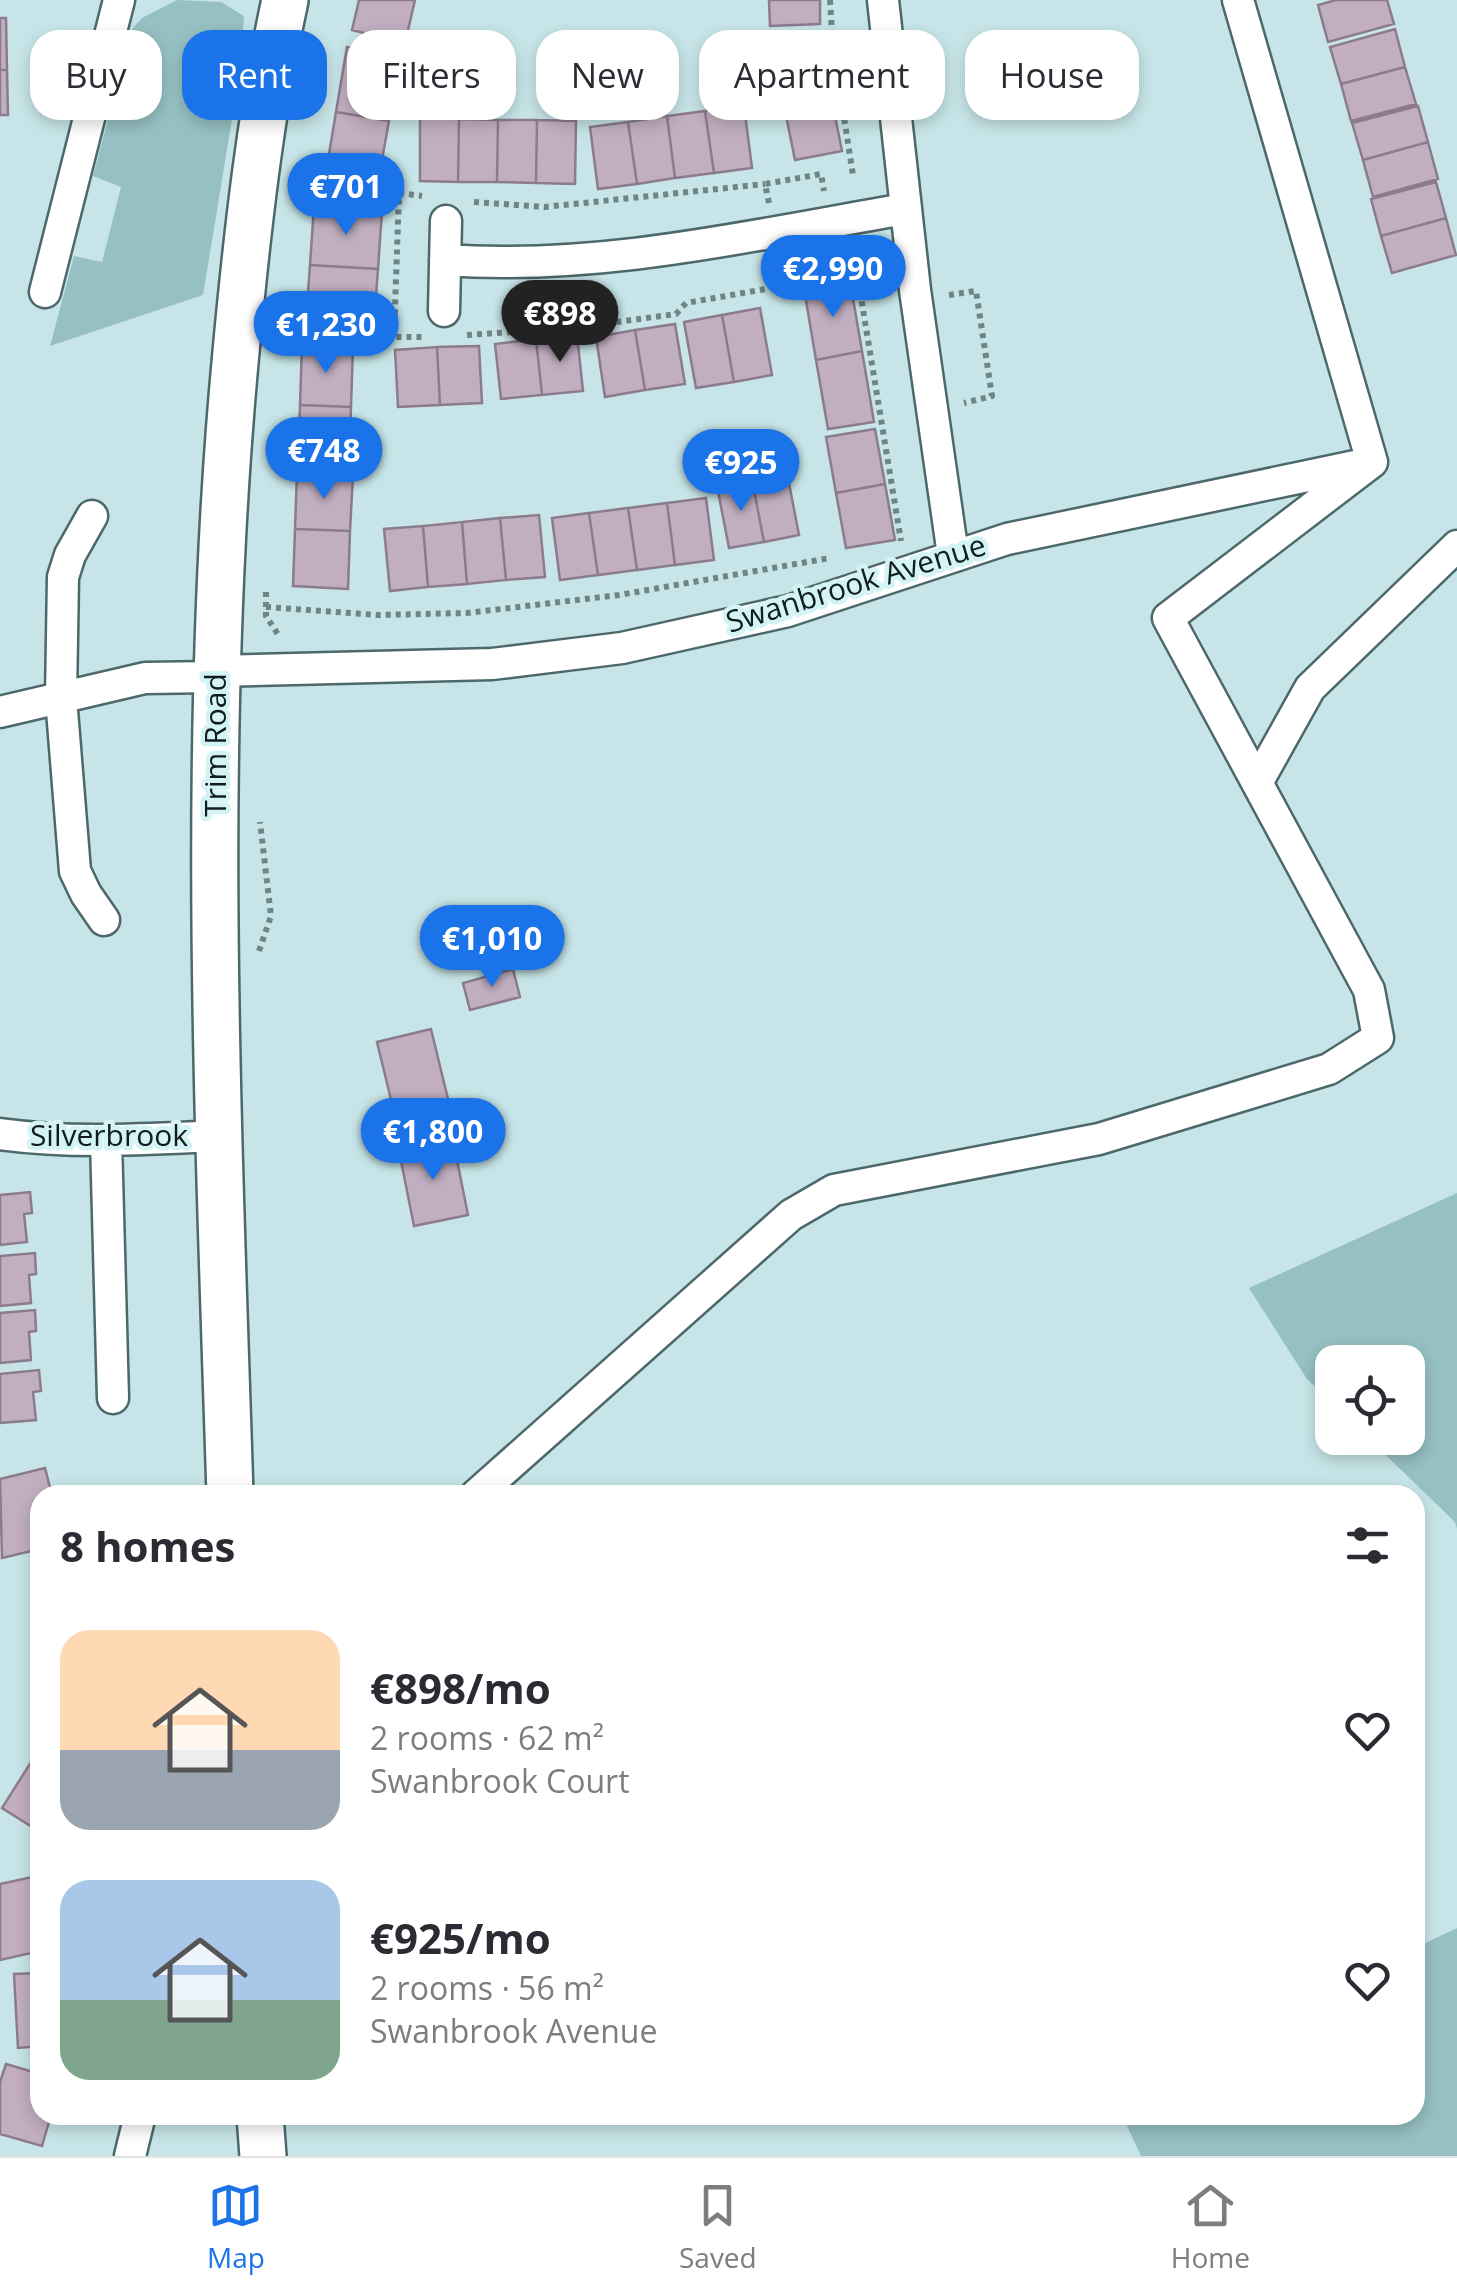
<!DOCTYPE html>
<html lang="en">
<head>
<meta charset="utf-8">
<style>
	:root { --surface:#fff; --page:#f7f7f7; --text:#2b2b33; --muted:#7c7c81; --line:#e1e1e2; --accent:#1a73e8 }
	body { margin:0; font-family:"Open Sans",sans-serif; background:var(--page); color:var(--text); height:100vh; display:flex; flex-direction:column; font-size:38px; white-space:nowrap }
	* { box-sizing:border-box; margin:0 }
	p { font-size:32px; color:var(--muted) }
	.icon { flex:none; width:55px; height:55px; fill:none; stroke:currentColor; stroke-width:2; stroke-linecap:round; stroke-linejoin:round }
	.map { position:relative; flex:1; overflow:hidden }
	.details { position:absolute; left:30px; top:1485px; width:1395px; height:640px; display:flex; flex-direction:column; background:var(--surface); border-radius:30px; box-shadow:0 5px 15px #0003 }
	.details>* { flex:none }
	.banner { position:absolute; left:30px; top:30px; width:1398px; height:90px; display:flex; gap:20px }
	.controls { position:absolute; left:1315px; top:1345px; display:grid; gap:20px }
	.controls a { display:grid; place-items:center; width:110px; height:110px; border-radius:20px; background:var(--surface); box-shadow:0 5px 15px #0003; font-size:50px }
	.price { position:absolute; translate:-50% -85px; padding:0 22px; border-radius:35px; background:var(--accent); color:#fff; font-size:32px; line-height:65px; filter:drop-shadow(0 2px 5px #0008) }
	.price::after { content:''; position:absolute; left:50%; top:60px; width:30px; height:22px; margin-left:-15px; background:inherit; clip-path:polygon(0 0,100% 0,50% 100%) }
	.price.selected { background:#222; color:#fff }
	ul { padding:0; list-style:none }
	li { display:flex; align-items:center; gap:30px; height:250px; padding:0 30px }
	li span { display:grid; place-items:center; flex:none; width:280px; height:200px; border-radius:30px; color:#555 }
	li>.icon { margin-inline-start:auto }
	span .icon { width:120px; height:120px; fill:#fffc; stroke-width:1 }
	li b { font-size:42px }
	h2 { display:flex; justify-content:space-between; align-items:center; height:120px; padding:0 30px; font-size:42px }
	.tag { padding:0 35px; border-radius:30px; background:var(--surface); box-shadow:0 5px 15px #0003; font-size:35px; line-height:90px }
	.tag.selected { background:var(--accent); color:#fff }
	.tabs { display:flex; justify-content:space-around; align-items:center; height:140px; border-top:2px solid var(--line); background:var(--surface); font-size:28px; color:var(--muted) }
	.tabs a { display:grid; justify-items:center; gap:5px }
	.tabs .selected { color:var(--accent) }
	.map>svg:first-child { display:block }
</style>
</head>
<body>
<div class="map">
<svg width="1457" height="2156" viewBox="0 0 1457 2156">
	<rect width="100%" height="100%" fill="#c7e5e8"/>
	<!-- green -->
	<path fill="#96c0c3" d="M177,0L221,2L244,16L240,71L203,295L50,346L74,256L102,262L121,187L93,176L132,29L142,18Z
		M1457,1193V1529L1455,1522L1368,1438H1408V1362H1332V1403L1307,1379L1249,1288Z
		M1457,1928V2156H1141L1122,2115H1415V1948Z"/>
	<!-- building -->
	<path fill="#c1afc1" stroke="#8c7b8c" stroke-width="2.5" d="M359,0H415L405,43L352,30Z
		M769,0H820V24L770,26Z
		M1336,0H1387L1394,24L1328,42L1318,5Z
		M0,18H6L7,70H0Z
		M1395,29L1405,67L1341,84L1330,47Z
		M818,32L830,91L783,101L770,42Z
		M347,47L400,56L389,121L336,112Z
		M1405,67L1416,104L1351,121L1341,84Z
		M0,70H7L8,115H0Z
		M830,91L842,151L795,160L783,101Z
		M744,106L752,168L714,173L705,111Z
		M1418,106L1428,142L1363,160L1352,123Z
		M705,111L714,173L675,178L667,116Z
		M336,112L389,121L377,187L325,178Z
		M667,116L675,178L637,184L628,122Z
		M420,118L459,119L458,182L420,181Z
		M459,119L498,120L497,182H458Z
		M498,120H537L536,183L497,182Z
		M537,120L576,121L575,184L536,183Z
		M628,122L637,184L598,189L590,127Z
		M1428,142L1438,179L1373,197L1363,160Z
		M1436,182L1446,218L1381,236L1371,199Z
		M314,206L382,211L378,269L310,265Z
		M1446,218L1456,255L1392,273L1381,236Z
		M310,265L378,269L374,324L306,319Z
		M850,281L862,351L816,360L804,289Z
		M760,308L772,375L734,382L722,315Z
		M722,315L734,382L696,388L684,322Z
		M675,324L685,384L645,390L635,330Z
		M635,330L645,390L605,397L596,337Z
		M577,335L583,391L542,395L536,339Z
		M536,339L542,395L501,399L495,344Z
		M302,345L353,347L351,407L300,405Z
		M479,346L482,403L440,405L437,347Z
		M437,347L440,405L398,407L395,350Z
		M862,351L874,422L828,429L816,360Z
		M300,405L351,407L349,467L298,465Z
		M875,429L885,484L836,493L826,437Z
		M297,473L353,475L350,531L295,529Z
		M787,473L799,535L764,542L752,480Z
		M752,480L764,542L729,548L717,486Z
		M885,484L895,540L846,548L836,493Z
		M706,498L714,560L675,565L667,503Z
		M667,503L675,565L637,570L628,508Z
		M628,508L637,570L598,575L589,513Z
		M589,513L598,575L560,580L552,518Z
		M539,515L545,577L506,580L500,518Z
		M500,518L506,580L467,584L462,522Z
		M462,522L467,584L428,587L423,526Z
		M423,526L428,587L390,591L384,529Z
		M295,529L350,531L348,589L293,586Z
		M513,969L520,997L470,1010L463,983Z
		M431,1029L448,1099L394,1112L377,1042Z
		M453,1140L468,1215L414,1226L399,1151Z
		M30,1192L32,1213L24,1214L27,1242L0,1245V1195Z
		M35,1253L36,1274L29,1275L31,1303L0,1306V1256Z
		M35,1310L36,1331L29,1332L31,1360L0,1363V1313Z
		M39,1370L41,1391L33,1392L36,1420L0,1423V1374Z
		M45,1468L52,1495H40V1549L2,1558L0,1479Z
		M40,1748V1832L2,1808Z
		M37,1876L40,1951L0,1960V1884Z
		M40,1973V2046L18,2048L14,1974Z
		M6,2064L40,2074V2115H51L42,2146L0,2134V2082Z"/>
	<g fill="none" stroke-linecap="round" stroke-linejoin="round">
		<defs>
			<path id="street" d="M883,0L915,290L953,555
				M1238,0L1372,462
				M445,260C600,271 753,235 905,209
				M45,292L119,0
				M444,311L446,221
				M92,516L70,555L63,577L61,698L75,871L86,894L104,920
				M215,671L492,664L622,648L788,611L1007,539L1365,464
				M0,712L145,678L215,677
				M1257,783L1310,688L1457,546
				M0,1134C73,1144 146,1139 219,1136
				M106,1140L113,1398
				M476,1495L791,1215L834,1190L1099,1139L1329,1069L1378,1038L1369,990L1168,618L1372,462
				M130,2156L140,2115"/>
			<path id="secondary" d="M230,1495C218,1114 200,732 236,352C247,234 260,116 285,0
				M260,2115L263,2156"/>
		</defs>
		<!-- street casing -->
		<use href="#street" stroke="#4d686a" stroke-width="35"/>
		<!-- secondary casing -->
		<use href="#secondary" stroke="#4d686a" stroke-width="50"/>
		<!-- path -->
		<path stroke="#6f8485" stroke-width="6" stroke-dasharray="5 5" stroke-linecap="butt" d="M830,0L833,47L853,175
			M296,183L399,193L394,337H424
			M399,193L422,196
			M474,202L545,207L765,184
			M769,203L765,184L821,174L824,191
			M866,247L870,271
			M779,264L784,293
			M878,269L857,273L901,541
			M949,295L976,291L992,396L964,403
			M467,335L573,328L676,314L686,303L857,273
			M266,592V616L279,636
			M266,607L378,615L467,613L619,595L830,558
			M259,951L271,916L260,822"/>
		<!-- street -->
		<use href="#street" stroke="#fff" stroke-width="30"/>
		<!-- secondary -->
		<use href="#secondary" stroke="#fff" stroke-width="45"/>
	</g>
	<g text-anchor="middle" stroke-width="9" stroke-linejoin="round" paint-order="stroke">
		<!-- street labels -->
		<g font-size="30" fill="#111d1d" stroke="#d4f3f5">
			<text transform="translate(856 584) rotate(-17)" y="10">Swanbrook Avenue</text>
			<text transform="translate(216 745) rotate(-90)" y="10">Trim Road</text>
			<text x="109" y="1146">Silverbrook</text>
		</g>
	</g>
</svg>
<div class="controls">
<a><svg class="icon" aria-label="locate" viewBox="0 0 24 24"><circle cx="12" cy="12" r="6"/><path d="M12 2v4M12 18v4M2 12h4M18 12h4"/></svg></a>
</div>
<b class="price" style="left:346px;top:238px">€701</b>
<b class="price" style="left:833px;top:320px">€2,990</b>
<b class="price selected" style="left:560px;top:365px">€898</b>
<b class="price" style="left:326px;top:376px">€1,230</b>
<b class="price" style="left:324px;top:502px">€748</b>
<b class="price" style="left:741px;top:514px">€925</b>
<b class="price" style="left:492px;top:990px">€1,010</b>
<b class="price" style="left:433px;top:1183px">€1,800</b>
<div class="banner">
<a class="tag">Buy</a>
<a class="tag selected">Rent</a>
<a class="tag">Filters</a>
<a class="tag">New</a>
<a class="tag">Apartment</a>
<a class="tag">House</a>
</div>
<section class="details">
<h2>8 homes<svg class="icon" aria-label="filters" viewBox="0 0 24 24"><path d="M4 7h16M4 17h16"/><circle cx="9" cy="7" r="2"/><circle cx="15" cy="17" r="2"/></svg></h2>
<ul>
<li><span style="background:linear-gradient(#ffd9b3 60%,#9aa5b1 0)"><svg class="icon" aria-label="home" viewBox="0 0 24 24"><path d="M3 11l9-7 9 7M6 9v11h12V9"/></svg></span><div><b>€898/mo</b><p>2 rooms · 62 m²</p><p>Swanbrook Court</p></div><svg class="icon" aria-label="heart" viewBox="0 0 24 24"><path d="M12 20l-8-8c-3-5 5-10 8-4 3-6 11-1 8 4z"/></svg></li>
<li><span style="background:linear-gradient(#a9c7e8 60%,#7fa58c 0)"><svg class="icon" aria-label="home" viewBox="0 0 24 24"><path d="M3 11l9-7 9 7M6 9v11h12V9"/></svg></span><div><b>€925/mo</b><p>2 rooms · 56 m²</p><p>Swanbrook Avenue</p></div><svg class="icon" aria-label="heart" viewBox="0 0 24 24"><path d="M12 20l-8-8c-3-5 5-10 8-4 3-6 11-1 8 4z"/></svg></li>
</ul>
</section>
</div>
<nav class="tabs">
<a class="selected"><svg class="icon" aria-label="map" viewBox="0 0 24 24"><path d="M3 6l6-2 6 2 6-2v14l-6 2-6-2-6 2zM9 4v14M15 6v14"/></svg>Map</a>
<a><svg class="icon" aria-label="saved" viewBox="0 0 24 24"><path d="M7 4h10v16l-5-4-5 4z"/></svg>Saved</a>
<a><svg class="icon" aria-label="home" viewBox="0 0 24 24"><path d="M3 11l9-7 9 7M6 9v11h12V9"/></svg>Home</a>
</nav>
</body>
</html>
